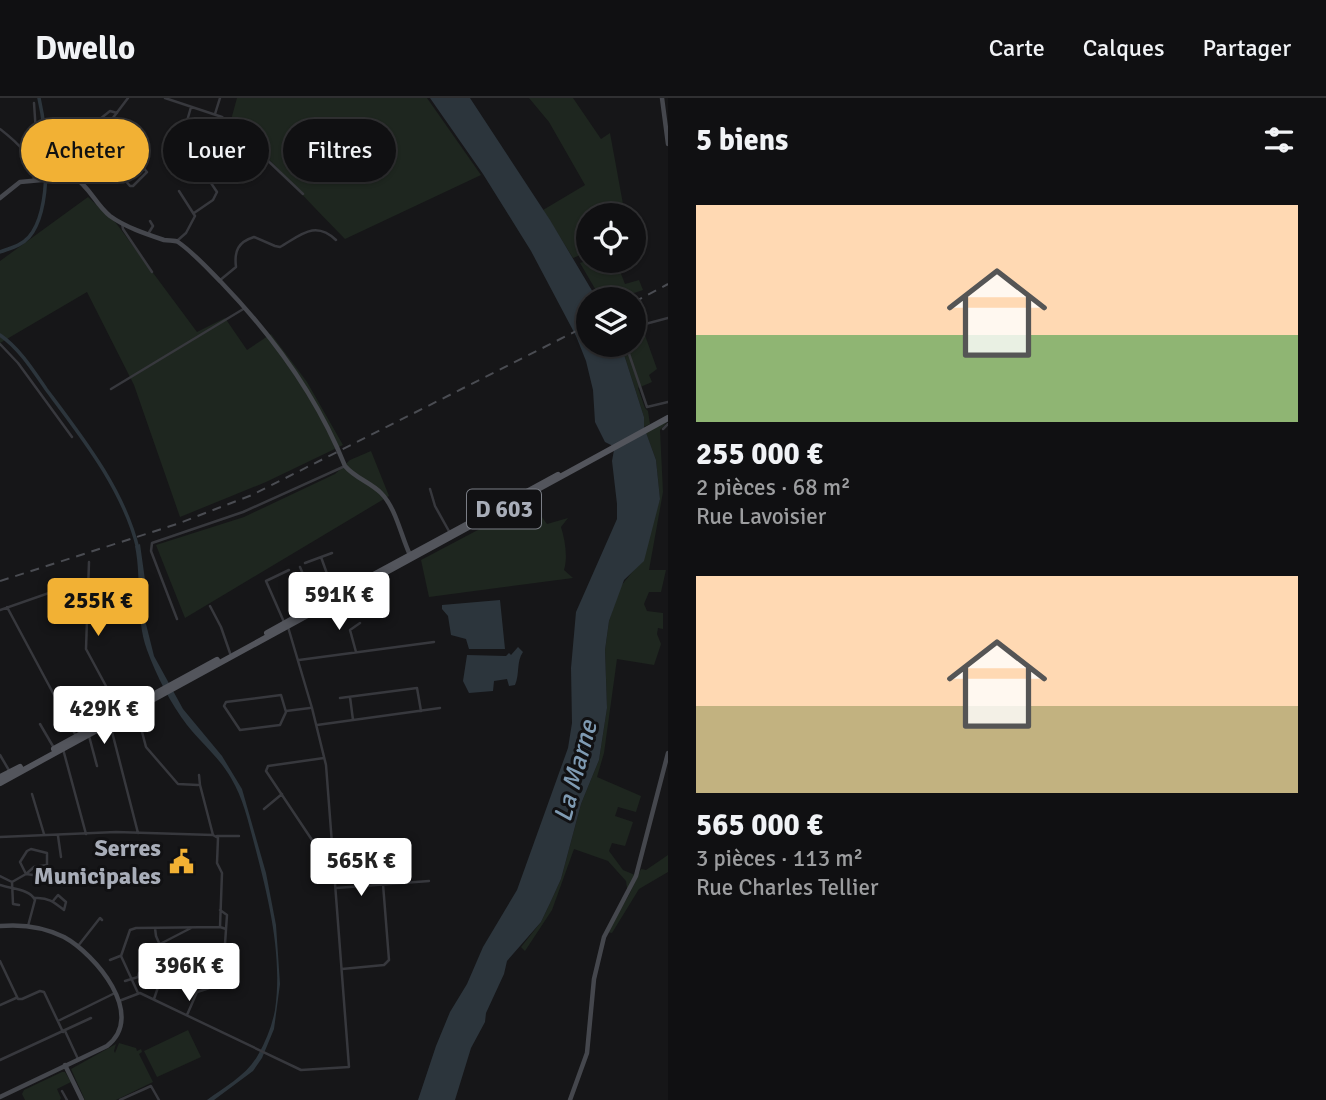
<!DOCTYPE html>
<html lang="fr">
<head>
<meta charset="utf-8">
<style>
	:root { --surface:#101012; --page:#1e1e20; --text:#f1f3f6; --muted:#9c9d9f; --line:#303032; --accent:#f2b134 }
	body { margin:0; font-family:Signika,sans-serif; background:var(--page); color:var(--text); height:100vh; display:flex; flex-direction:column; font-size:26px; white-space:nowrap }
	* { box-sizing:border-box; margin:0 }
	p { font-size:23px; color:var(--muted) }
	.icon { flex:none; width:38px; height:38px; fill:none; stroke:currentColor; stroke-width:2; stroke-linecap:round; stroke-linejoin:round }
	.map { position:relative; flex:1; overflow:hidden }
	.side { display:flex; flex-direction:column; background:var(--surface); width:658px }
	.side>* { flex:none }
	.hud { position:absolute; left:21px; top:21px; width:541px; height:63px; display:flex; gap:14px }
	.fabs { position:absolute; left:576px; top:105px; display:grid; gap:14px }
	.fabs a { display:grid; place-items:center; width:70px; height:70px; border-radius:50%; background:var(--surface); box-shadow:0 2px 5px #0004,0 0 0 2px var(--line); font-size:35px }
	.price { position:absolute; translate:-50% -60px; padding:0 16px; border-radius:7px; background:#fff; color:#222; font-size:23px; line-height:46px; filter:drop-shadow(0 2px 4px #0008) }
	.price::after { content:''; position:absolute; left:50%; top:42px; width:21px; height:16px; margin-left:-10px; background:inherit; clip-path:polygon(0 0,100% 0,50% 100%) }
	.price.on { background:var(--accent); color:#111 }
	ul { padding:0; list-style:none }
	li { display:grid; align-content:center; gap:14px; height:371px; padding:0 28px }
	li span { display:grid; place-items:center; height:217px; border-radius:0px; color:#555 }
	li>.icon { margin-inline-start:auto }
	span .icon { width:126px; height:126px; fill:#fffc; stroke-width:1 }
	li b { font-size:30px }
	h2 { display:flex; justify-content:space-between; align-items:center; height:84px; padding:0 28px; font-size:30px }
	.pill { padding:0 24px; border-radius:32px; background:var(--surface); box-shadow:0 2px 5px #0004,0 0 0 2px var(--line); font-size:24px; line-height:63px }
	.pill.on { background:var(--accent); color:#111 }
	header { display:flex; align-items:center; gap:42px; box-sizing:border-box; height:98px; padding:0 35px; background:var(--surface); border-bottom:2px solid var(--line) }
	header strong { font-size:33px }
	nav { display:flex; gap:38px; margin-inline-start:auto; font-size:24px }
	main { display:flex; flex:1; min-height:0 }
	.map>svg:first-child { display:block }
</style>
</head>
<body>
<header>
<strong>Dwello</strong>
<nav><a>Carte</a><a>Calques</a><a>Partager</a></nav>
</header>
<main>
<div class="map">
<svg width="668" height="1002" viewBox="0 0 668 1002">
	<rect width="100%" height="100%" fill="#161618"/>
	<!-- green -->
	<path fill="#1e261f" d="M237,0H427L481,77L345,141C306,102 270,61 231,22Z
		M529,0H573L601,41L610,35L625,117H588V154L573,160L543,112L585,87L549,24Z
		M49,28L78,61L73,66L61,55L52,61Z
		M88,99L116,125L197,234L225,220L247,252L271,236L307,284L343,347L266,384L180,419L134,287L87,194L0,245V163Z
		M588,162L616,163L625,186L639,182L643,192L616,201H601L580,165Z
		M634,217L636,226L642,229L657,271L649,277L652,284L638,290L645,310L648,313L650,326L644,329V319L621,247H634Z
		M668,323L660,332L663,394L649,472H666L661,494H649L644,506L647,513L663,515V531L658,530L657,536L661,546L654,567L617,561L604,655L597,679L641,698L636,714L618,709L615,718L633,724L625,748L612,745L609,753L623,772L635,777L629,790H627L626,783L608,763L574,751L552,812L525,853L521,849L541,824L551,803L561,781L581,706L599,662L607,610L605,552L609,523L620,489L634,472L660,401L656,362L646,335Z
		M371,353L389,398L185,520L156,447L244,419L335,376L350,362Z
		M531,404L547,426L568,420L561,429C565,442 568,459 564,472L573,480L429,499L421,462Z
		M668,757V774L639,791L612,835L606,834L629,797L641,771L646,772Z
		M188,932L201,959L157,979L144,953Z
		M119,945L136,950L137,953L141,951L142,954L139,956L153,984L116,1002H85L71,971L116,946L114,953L115,955Z
		M62,974H65L71,984L57,991L61,1000L60,1002H25L22,996L24,992Z"/>
	<!-- water -->
	<path fill="#2c353c" d="M430,0H470L550,122L597,201H588V247H621L644,319V329L656,362L660,401L644,463L624,482L609,523L605,552L607,610L599,662L581,706L561,781L551,803L541,824L507,863L504,876L486,915L485,924L471,950L455,1002H418L436,948L450,914L467,886L483,849L517,792L568,650L572,625L571,570L576,514L617,421V406L612,363L614,352L611,347L605,344L595,324L593,292L586,263L576,238L531,153L483,76Z
		M140,446L145,482L144,518L154,558L183,611L222,658L242,691L266,775L276,827L280,886L274,931L262,960L253,973L214,1002H207C225,989 247,977 258,957C266,943 272,928 275,912C283,857 268,798 254,745C248,723 243,700 231,680C219,659 202,646 187,627C171,606 156,577 147,552C135,518 142,483 135,448Z
		M500,502L505,551H469L466,541L451,537L448,518L442,511V507Z
		M518,549L523,554C516,564 520,576 515,587L509,588L507,581L494,583L493,593L469,595L463,583L467,557L506,558L509,555L511,557Z"/>
	<g fill="none" stroke-linecap="round" stroke-linejoin="round">
		<!-- canal -->
		<path stroke="#2c353c" stroke-width="3.5" d="M0,154C10,150 21,148 29,139C53,111 47,35 39,0
			M0,237C19,250 33,272 46,291C82,339 124,392 138,451"/>
		<!-- street -->
		<path stroke="#37383d" stroke-width="2.5" d="M165,0L222,19L303,96
			M34,5L38,65L34,71
			M215,16L220,0
			M107,29L147,74L133,88H130L113,68L128,53
			M0,31C18,45 33,58 34,82
			M83,60L70,45L110,13L117,15
			M169,66L188,54L181,44L191,9
			M72,79L75,70L128,0
			M194,115L213,102L217,94L211,85
			M122,125L123,131L152,174
			M148,136L153,128L150,123
			M178,142L186,135L195,118L179,93
			M219,183L236,169C234,153 238,144 254,139L275,148L280,149C301,137 315,122 336,142
			M634,229L668,220
			M0,246L18,265L72,339
			M626,247L647,309L668,304
			M111,291L245,210
			M663,331L668,326
			M430,391L435,408L450,435
			M321,459L335,498
			M89,464L86,551L120,614
			M305,465L332,455
			M300,469L316,507
			M210,508L221,529L230,555
			M7,509L76,638
			M0,512L89,481
			M177,521L151,453L152,445L243,414L345,368
			M284,524L266,483L289,472
			M356,554L350,532L360,525
			M299,562L434,544
			M281,597L286,614L280,627L240,632L224,608L226,604Z
			M350,599L353,622
			M340,600L417,590L421,613
			M136,611L146,649L178,686L198,687
			M286,613L310,610
			M40,626L54,650
			M110,626L138,735
			M317,627L440,610
			M89,638L97,668
			M63,651L86,736
			M0,657L10,674
			M324,660L268,668L266,673L328,766H335
			M199,677L200,687L213,737L218,740L217,765L222,775L220,829
			M32,696L44,736
			M264,711L282,696
			M58,738L61,759
			M217,738H239
			M0,739L116,734L213,737
			M31,751L47,755V767L34,769L26,776L20,764L27,753Z
			M0,778L12,784L13,806L19,807
			M12,784L26,776L61,781
			M0,787C11,791 30,791 35,802L28,828
			M336,790L429,783
			M35,800C48,799 54,804 64,812L66,804L58,797L53,803
			M160,846L191,830
			M78,848L100,820L102,822
			M110,862L120,858
			M0,863L18,901H22L40,893L44,894L63,934
			M165,871L172,873L196,862L214,869L227,870
			M342,871L384,867L389,862L383,786
			M125,883L138,879L139,875
			M138,895L121,858L130,832L136,830L220,829L226,831
			M154,901L167,863L156,838L155,830
			M119,903L140,895L301,972L349,969L326,667L312,610L288,529
			M0,907L16,900
			M187,917L197,894L219,887L225,881L229,858L225,846L227,817L220,812
			M58,923L115,895
			M65,933L78,961
			M0,962L91,920
			M62,993L67,1002
			M120,1002L151,988L159,1002"/>
		<!-- secondary -->
		<path stroke="#45474d" stroke-width="4.5" d="M662,0L668,46
			M0,100L20,84L74,79C89,88 96,107 110,118C125,129 146,136 164,142C169,143 175,142 178,144C194,155 208,171 221,184C273,238 317,298 345,368C355,380 370,384 381,395C396,410 401,438 410,457
			M0,828C22,826 44,829 64,839C95,856 147,917 107,948L0,999
			M65,967L82,1002
			M570,1002L587,955L594,881L604,839L636,778L668,655"/>
		<!-- primary -->
		<path stroke="#53555c" stroke-width="6" d="M368,480L558,377
			M267,535L321,505
			M54,651L217,562
			M0,679L20,669
			M0,685L668,320"/>
		<!-- rail -->
		<path stroke="#4a4c52" stroke-width="2" stroke-dasharray="9 7" stroke-linecap="butt" d="M634,204L668,186
			M0,483L177,426L252,397L588,227"/>
	</g>
	<!-- icons -->
	<defs>
		<symbol id="civic-bare" viewBox="-9 -9 18 18"><path d="M-.6-6.5H3V-4.5H.6V-3L4-1V1h2V6H-6V1h2V-1L-.6-3ZM-1.2 2.5V6h2.4V2.5Z" fill="#f2b134" stroke="#111113" stroke-width="2.5" paint-order="stroke"/></symbol>
	</defs>
	<g fill-rule="evenodd">
		<use href="#civic-bare" x="164" y="746" width="35" height="35"/>
	</g>
	<g text-anchor="middle" stroke-width="6" stroke-linejoin="round" paint-order="stroke">
		<!-- shield labels -->
		<rect fill="#111113" stroke="#7b7e86" stroke-width="2" x="467" y="391.5" width="74" height="39" rx="5"/>
		<g font-size="23" font-weight="bold" fill="#a8adb8">
			<text x="504" y="419">D 603</text>
		</g>
		<!-- poi labels -->
		<g font-size="24" font-weight="bold" fill="#a8adb8" stroke="#111113" text-anchor="end">
			<text x="161" y="758">Serres<tspan x="161" dy="28">Municipales</tspan></text>
		</g>
		<!-- water labels -->
		<g font-size="26" font-style="italic" fill="#7f9bb3" stroke="#111113">
			<text transform="translate(575 673) rotate(-75)" y="9">La Marne</text>
		</g>
	</g>
</svg>
<div class="fabs">
<a><svg class="icon" aria-label="locate" viewBox="0 0 24 24"><circle cx="12" cy="12" r="6"/><path d="M12 2v4M12 18v4M2 12h4M18 12h4"/></svg></a>
<a><svg class="icon" aria-label="layers" viewBox="0 0 24 24"><path d="M12 4l9 5-9 5-9-5zM3 14l9 5 9-5"/></svg></a>
</div>
<b class="price" style="left:339px;top:534px">591K €</b>
<b class="price on" style="left:98px;top:540px">255K €</b>
<b class="price" style="left:104px;top:648px">429K €</b>
<b class="price" style="left:361px;top:800px">565K €</b>
<b class="price" style="left:189px;top:905px">396K €</b>
<div class="hud">
<a class="pill on">Acheter</a>
<a class="pill">Louer</a>
<a class="pill">Filtres</a>
</div>
</div>
<section class="side">
<h2>5 biens<svg class="icon" aria-label="filters" viewBox="0 0 24 24"><path d="M4 7h16M4 17h16"/><circle cx="9" cy="7" r="2"/><circle cx="15" cy="17" r="2"/></svg></h2>
<ul>
<li><span style="background:linear-gradient(#ffd9b3 60%,#8fb573 0)"><svg class="icon" aria-label="home" viewBox="0 0 24 24"><path d="M3 11l9-7 9 7M6 9v11h12V9"/></svg></span><div><b>255 000 €</b><p>2 pièces · 68 m²</p><p>Rue Lavoisier</p></div></li>
<li><span style="background:linear-gradient(#ffd9b3 60%,#c2b280 0)"><svg class="icon" aria-label="home" viewBox="0 0 24 24"><path d="M3 11l9-7 9 7M6 9v11h12V9"/></svg></span><div><b>565 000 €</b><p>3 pièces · 113 m²</p><p>Rue Charles Tellier</p></div></li>
</ul>
</section>
</main>
</body>
</html>
